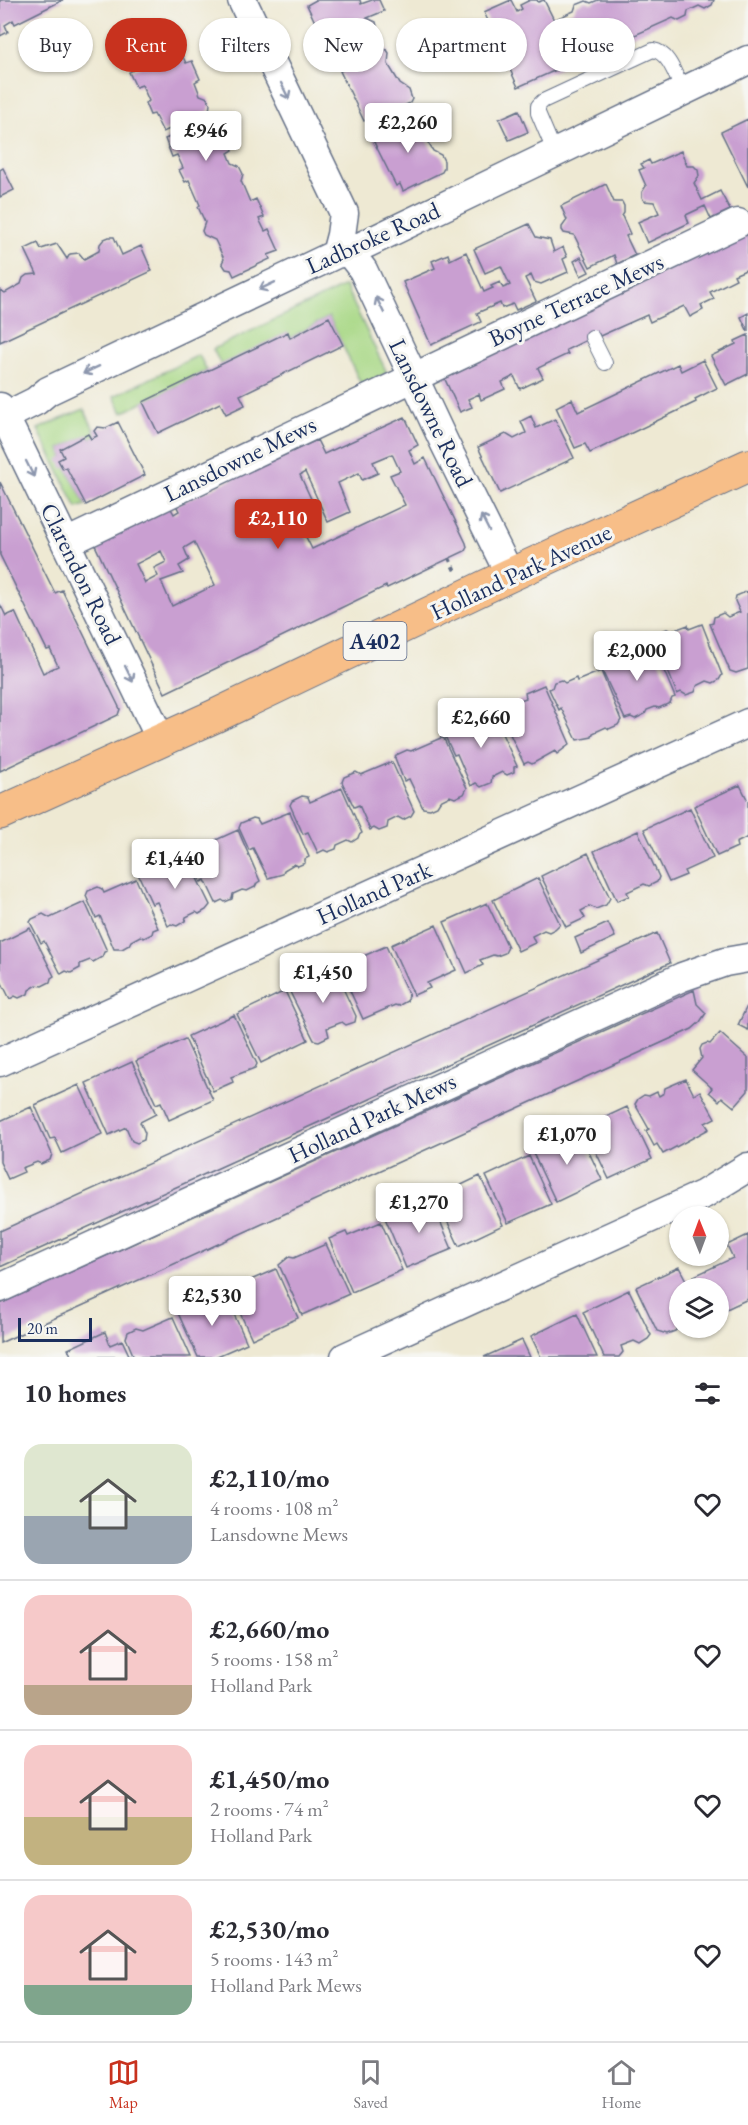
<!DOCTYPE html>
<html lang="en">
<head>
<meta charset="utf-8">
<style>
	:root { --surface:#fff; --page:#f2f2f3; --text:#2b2b33; --muted:#7c7c81; --line:#e1e1e2; --accent:#c8321e }
	body { margin:0; font-family:"EB Garamond",serif; background:var(--page); color:var(--text); height:100vh; display:flex; flex-direction:column; font-size:22px; white-space:nowrap }
	* { box-sizing:border-box; margin:0 }
	p { font-size:20px; color:var(--muted) }
	.icon { flex:none; width:33px; height:33px; fill:none; stroke:currentColor; stroke-width:2; stroke-linecap:round; stroke-linejoin:round }
	.map { position:relative; height:1357px; overflow:hidden }
	.side { display:flex; flex-direction:column; background:var(--surface); flex:1 }
	.side>* { flex:none }
	.top-card { position:absolute; left:18px; top:18px; width:712px; height:54px; display:flex; gap:12px }
	.needle { width:39px; rotate:359deg }
	.tools { position:absolute; left:669px; top:1206px; display:grid; gap:12px }
	.tools a { display:grid; place-items:center; width:60px; height:60px; border-radius:50%; background:var(--surface); box-shadow:0 2px 4px #0004; font-size:30px }
	.scale { position:absolute; left:18px; bottom:15px; width:74px; box-sizing:border-box; padding-left:6px; border:3px solid #1b2f5e; border-top:0; font-size:16px; line-height:21px; white-space:nowrap; color:#1b2f5e; -webkit-text-stroke:4px #f6f6f2; paint-order:stroke }
	.price { position:absolute; translate:-50% -51px; padding:0 14px; border-radius:6px; background:#fff; color:#222; font-size:20px; line-height:39px; filter:drop-shadow(0 2px 3px #0008) }
	.price::after { content:''; position:absolute; left:50%; top:36px; width:18px; height:14px; margin-left:-9px; background:inherit; clip-path:polygon(0 0,100% 0,50% 100%) }
	.price.active { background:var(--accent); color:#fff }
	ul { padding:0; list-style:none }
	li { display:flex; align-items:center; gap:18px; height:150px; padding:0 24px }
	li+li { border-top:2px solid var(--line) }
	li span { display:grid; place-items:center; flex:none; width:168px; height:120px; border-radius:18px; color:#555 }
	li>.icon { margin-inline-start:auto }
	span .icon { width:72px; height:72px; fill:#fffc; stroke-width:1 }
	li b { font-size:26px }
	h2 { display:flex; justify-content:space-between; align-items:center; height:72px; padding:0 24px; font-size:26px }
	.tag { padding:0 21px; border-radius:27px; background:var(--surface); box-shadow:0 2px 4px #0004; font-size:21px; line-height:54px }
	.tag.active { background:var(--accent); color:#fff }
	.tab-bar { display:flex; justify-content:space-around; align-items:center; height:84px; border-top:2px solid var(--line); background:var(--surface); font-size:16px; color:var(--muted) }
	.tab-bar a { display:grid; justify-items:center; gap:3px }
	.tab-bar .active { color:var(--accent) }
	.map>svg:first-child { display:block }
</style>
</head>
<body>
<div class="map">
<svg width="748" height="1357" viewBox="0 0 748 1357">
	<rect width="100%" height="100%" fill="#f6f6f2"/>
	<filter id="ink" filterUnits="userSpaceOnUse"><feTurbulence type="fractalNoise" baseFrequency=".0167" numOctaves="2"/><feDisplacementMap in="SourceGraphic" scale="12" xChannelSelector="R" yChannelSelector="G"/><feConvolveMatrix kernelMatrix="1 2 1 2 8 2 1 2 1" color-interpolation-filters="sRGB"/></filter>
	<filter id="wash" filterUnits="userSpaceOnUse"><feTurbulence type="fractalNoise" baseFrequency=".008" numOctaves="4" result="noise"/><feDisplacementMap in="SourceGraphic" scale="24" xChannelSelector="R" yChannelSelector="G"/><feGaussianBlur stdDeviation="1.35" result="paint"/><feColorMatrix in="noise" values="0 0 0 0 0 0 0 0 0 0 0 0 0 0 0 0 0 1.4 0 .05"/><feComposite in="paint" operator="in"/></filter>
	<g filter="url(#wash)">
		<rect width="100%" height="100%" fill="#eee9d3"/>
		<!-- green -->
		<path fill="#a9d886" stroke="#628472" stroke-width="1.5" d="M345,286L387,373L362,386L329,317L290,338L288,333L221,365L213,349Z
			M199,355L207,371L122,413L114,396Z
			M84,409L97,436L91,439L88,435L60,449L66,467L86,505L77,508L38,429Z"/>
		<g id="blocks">
			<!-- building -->
			<path fill="#c99fd1" fill-rule="evenodd" d="M0,0H63L15,24L13,20L5,25L8,32L0,36Z
				M316,0H360L361,4L372,0H379L384,11L367,18L376,22L378,31L374,35L360,42L363,46L343,56L340,49L330,54L307,5Z
				M511,0L517,12L522,9L520,5L530,0H537L538,2L544,0L554,20L574,11L576,5L586,1L591,3L598,0H714L712,5L705,9L699,6L688,11L687,17L679,21L673,18L518,87L484,12Z
				M379,47L387,50L389,53L388,64L400,84L409,90L412,99L410,103L387,114L386,110L364,121L340,71L364,59L363,55Z
				M179,49L186,63L192,61L200,79L195,82L200,95L208,98L210,104L209,111L201,114L205,122L212,118L220,134L225,131L233,150L228,153L232,163L239,166L243,174L241,181L250,202L256,199L264,217L259,219L265,231L269,229L279,251L268,255L270,259L234,276L231,270L226,269L222,263L224,259L215,240L204,235L202,231L205,222L198,207L200,205L189,180L185,182L179,170L183,168L177,155L172,157L165,139L175,135L172,128L163,132L154,114L150,115L145,103L149,101L142,85L136,87L129,72Z
				M519,110L528,132L509,140L499,119Z
				M410,117L420,118L423,122L424,127L422,133L433,151L441,155L444,161V168L442,172L403,191L400,184L396,186L373,140L379,137L378,133Z
				M748,119V187L721,132Z
				M681,151L687,166H694L698,170L699,176L694,183L702,200L720,191L730,210L711,219L705,206L686,215L689,223L647,243L638,222L659,213L654,202L644,201L642,197V192L646,186L639,170L644,168L641,164L649,160L651,164Z
				M3,168L14,190L0,197V170Z
				M606,184L614,202H622L624,206V213L622,216L630,234L626,236L635,255L617,264L614,255L590,267L574,235L564,233L562,230V227L567,220L561,206Z
				M529,224L536,237L550,240L554,252L563,247L567,257L563,259L568,272L541,284L534,282L531,275L525,278L536,301L516,310L513,304L502,308L500,303L477,313L481,322L431,345L403,282L435,268L432,261L448,254L450,260L466,252L484,292L493,288L491,286L500,282L503,288L510,285L501,266L485,273L474,249Z
				M748,232V269L734,275L736,279L710,292L714,299L701,305L703,310L690,317L684,306L650,322L647,315L600,336L599,334L566,350L568,354L538,368L543,378L520,389L514,376L502,382L505,389L481,400L479,394L468,399L472,407L460,412L443,375Z
				M109,237H114L122,255L141,246L152,271L0,342V290L5,293L21,284L23,278L27,275L37,274L25,249L38,243L41,249L57,244L67,259L70,254L79,253L84,259L99,251L100,244L104,239Z
				M581,257L589,272L581,276L574,261Z
				M748,313V332L741,317Z
				M329,317L343,345L240,395L245,405L226,414L220,403L158,433L143,402L288,332L290,338Z
				M748,335V374L726,385L711,356L736,344L735,341Z
				M703,360L717,388L695,399L696,402L590,453L585,444L575,448L556,407L572,399L578,412L678,364L681,371Z
				M531,416L536,428L555,419L574,458L500,493L478,447L506,434L514,439L526,433L521,421Z
				M405,417L418,445L409,450L415,464L425,458L466,543L467,547L465,551L387,588L386,586L165,693L94,543L170,507L174,514L179,511L176,505L317,440L324,454ZM392,454L400,471L390,475L405,505L312,549L301,527L320,518L300,475L305,472L328,522L350,512L338,483L359,473L362,480L378,473L373,462ZM194,542L215,585L172,606L161,581L183,573L179,566L189,560L184,548ZM161,551L166,562L154,568L158,576L145,583L136,564Z
				M118,422L145,475L86,505L66,467L63,469L58,460L64,457L60,449L88,434L91,439L97,436L94,431L97,427L106,428Z
				M0,482L55,593L62,590L120,709L118,715L0,771V604L6,616L15,612L43,673L58,666L50,649L47,650L0,555Z
				M748,591V669L736,673L730,671L710,624L713,623L714,617L723,613L728,617L740,612L735,601L736,596Z
				M702,624L722,675L719,680L713,683L707,681L697,686L695,692L686,695L681,692L677,694L655,637L659,632L667,629L672,631L688,625L689,629Z
				M654,647L675,697L672,698L670,703L659,708L655,707L647,710L645,714L635,719L631,717L625,719L598,662L603,657L612,654L620,655L622,660Z
				M601,671L621,720L618,725L609,729L606,727L593,733L592,737L577,740L561,708L559,710L549,689L552,688L554,682L561,680L565,683L576,678L577,681Z
				M544,685L570,744L557,754L555,751L532,764L528,762L524,764L509,732L506,734L495,712L500,707L526,698L525,693Z
				M491,710L517,766L514,767V772L507,775L502,772L492,777L491,783L481,787L476,783L471,786L457,754L454,755L443,732L449,729L451,725L460,721L463,723Z
				M443,737L467,788L464,794L455,798L450,796L440,801L437,806L430,809L423,808L409,779L404,781L395,758L396,755L407,750L411,751Z
				M392,762L414,811L411,816L403,820L398,817L388,822L387,828L379,831L374,828L370,830L359,805L354,807L342,782L344,777L356,772L361,775Z
				M740,785L748,801V837L736,843L737,847L717,856L694,806Z
				M342,788L362,833L359,835L358,838L352,842L348,840L337,845L336,849L328,852L324,850L318,853L308,832L303,834L290,805L292,801L302,796L308,797L310,802Z
				M690,808L713,858L684,871L686,875L669,882L644,829Z
				M290,812L309,857L305,859V863L298,866L294,864L284,870L283,874L268,878L253,848L249,850L239,828L241,823L253,818L257,819L260,824Z
				M238,830L260,881L257,883L255,887L247,891L242,890L233,894L232,899L225,902L222,900L216,903L205,880L201,882L187,853L189,848L199,842L205,845Z
				M638,831L659,877L657,882L649,886L644,884L627,892L629,896L617,901L594,851Z
				M588,853L610,898L606,905L596,909L590,906L581,911L585,918L566,927L541,876Z
				M185,854L210,905L206,910L199,914L196,912L186,917L185,921L177,926L171,924L168,926L157,902L152,904L138,874L139,869L147,866L153,869Z
				M538,878L560,924L555,929L549,932L544,930L532,936L535,943L518,951L493,900Z
				M136,879L158,928L153,930L152,934L144,938L140,936L131,941L129,945L122,949H114L100,916L96,918L86,896L88,891L98,887L102,889L104,893Z
				M85,902L107,951L104,952L102,957L93,962L90,960L80,964V968L71,973L66,971L61,974L44,941L41,943L30,922L32,919L43,914L50,918Z
				M487,903L508,947L505,953L497,956L493,955L480,960L483,965L467,973L444,922Z
				M608,923L615,937L581,953L575,938Z
				M436,925L456,970L427,983L430,988L414,995L391,945Z
				M30,928L54,976L51,978L50,982L42,986L37,985L29,990L28,994L19,998L15,996L10,999L0,979V943Z
				M657,933L670,963L0,1267V1231Z
				M386,946L409,996L407,1001L398,1006L395,1005L363,1019L339,967Z
				M334,969L356,1016L355,1022L346,1025L342,1022L327,1028L329,1036L319,1041L314,1040L289,990Z
				M694,990L697,1004L706,1013L700,1022L692,1029L0,1343V1304Z
				M285,991L308,1040L261,1063L237,1014Z
				M748,1004V1030L738,1025Z
				M234,1015L257,1064L255,1068L231,1077L233,1082L213,1091L188,1036Z
				M720,1033L748,1058V1091L734,1107L722,1097L719,1101L709,1092L712,1088L692,1070L702,1058L700,1049L702,1045L707,1043L710,1044Z
				M185,1039L213,1100L169,1120L161,1102L156,1104L136,1061Z
				M132,1062L156,1114L140,1122L145,1133L144,1140L137,1143L132,1141L126,1127L109,1135L86,1083Z
				M686,1079L694,1095L700,1091L715,1118L705,1123L709,1129L663,1154L657,1144L654,1146L646,1131L649,1129L635,1104L638,1099L644,1095L649,1096L657,1092L659,1096L664,1093L665,1088Z
				M79,1085L102,1134L62,1153L55,1138L50,1139L35,1105Z
				M31,1107L52,1154L50,1160L41,1164L37,1162L22,1168L24,1172L8,1179L0,1162V1121Z
				M627,1107L652,1159L609,1179L584,1127Z
				M579,1131L602,1180L556,1202L532,1151L535,1147L539,1146L543,1148L553,1143L555,1139L560,1137H564Z
				M529,1156L551,1204L508,1223L486,1176Z
				M480,1176L503,1225L459,1246L436,1197Z
				M424,1202H432L452,1249L406,1268L385,1218L403,1210L405,1215L418,1210L420,1204Z
				M381,1222L402,1270L352,1292L329,1239L346,1232L348,1236Z
				M748,1235V1299L718,1313V1288H700L694,1276L733,1258L727,1245Z
				M326,1244L349,1294L302,1315L279,1265L289,1257L294,1258Z
				M679,1267L690,1288H680V1326L675,1331L667,1334L657,1331L636,1287Z
				M276,1269L298,1318L252,1339L230,1291L231,1285L238,1282L244,1283Z
				M629,1290L651,1335L648,1339L640,1344L634,1341L621,1346L623,1352L619,1357H604L583,1312Z
				M224,1292L247,1343L215,1357H198L178,1313L180,1309L194,1305Z
				M577,1314L597,1357H541L531,1336Z
				M173,1317L191,1357H134L126,1338L128,1332L136,1328L143,1330Z
				M105,1332L110,1345L122,1340L130,1357H72L68,1349Z
				M522,1340L530,1357H484Z"/>
		</g>
	</g>
	<g filter="url(#ink)">
		<use href="#blocks" fill-opacity="0" stroke="#657087" stroke-width="1.5"/>
		<g fill="none" stroke-linecap="round" stroke-linejoin="round">
			<defs>
				<path id="lane" d="M555,153L538,113V106L543,101L653,50C669,52 676,77 683,91
					M592,337L605,363"/>
				<path id="street" d="M242,0L344,213L341,235L336,254
					M349,252L363,270L445,444L510,575
					M0,407L161,740
					M0,419L36,401L48,391L336,254L349,252L748,60
					M66,543L738,223
					M0,1062L748,723
					M0,1288L682,977L725,962L748,958
					M345,1357L704,1194L748,1167"/>
				<path id="primary" d="M0,813L215,716L510,575L748,466"/>
			</defs>
			<!-- lane casing -->
			<use href="#lane" stroke="#657087" stroke-width="16"/>
			<!-- street casing -->
			<use href="#street" stroke="#657087" stroke-width="31"/>
			<!-- primary casing -->
			<use href="#primary" stroke="#657087" stroke-width="35"/>
			<!-- path -->
			<path stroke="#657087" stroke-width="4" stroke-dasharray="4.5 4.5" stroke-linecap="butt" d="M449,558L455,571"/>
			<!-- lane -->
			<use href="#lane" stroke="#fff" stroke-width="14"/>
			<!-- street -->
			<use href="#street" stroke="#fff" stroke-width="28"/>
			<!-- primary -->
			<use href="#primary" stroke="#f7be88" stroke-width="33"/>
		</g>
		<!-- one-way arrows -->
		<defs><path id="oneway-shaft" d="M-6 0H5M1.5-3L5.5 0L1.5 3" fill="none" stroke-width="1.6" stroke-linecap="round" stroke-linejoin="round" transform="scale(1.5)"/></defs>
		<g stroke="#8d97ae">
			<use href="#oneway-shaft" transform="translate(285 91) rotate(64)"/>
			<use href="#oneway-shaft" transform="translate(267 286) rotate(155)"/>
			<use href="#oneway-shaft" transform="translate(380 305) rotate(-116)"/>
			<use href="#oneway-shaft" transform="translate(91 370) rotate(155)"/>
			<use href="#oneway-shaft" transform="translate(30 469) rotate(64)"/>
			<use href="#oneway-shaft" transform="translate(485 523) rotate(-117)"/>
			<use href="#oneway-shaft" transform="translate(129 674) rotate(64)"/>
		</g>
	</g>
	<g text-anchor="middle" stroke-width="6" stroke-linejoin="round" paint-order="stroke">
		<!-- shield labels -->
		<rect fill="#f6f6f2" stroke="#5d6b8a" stroke-width="1.5" x="343.5" y="622" width="63" height="38" rx="4.5"/>
		<g font-size="22" font-weight="bold" fill="#1b2f5e">
			<text x="375" y="649">A402</text>
		</g>
		<!-- street labels -->
		<g font-size="24" fill="#1b2f5e" stroke="#f6f6f2">
			<text transform="translate(373 238) rotate(-24)" y="8">Ladbroke Road</text>
			<text transform="translate(576 300) rotate(-25)" y="8">Boyne Terrace Mews</text>
			<text transform="translate(431 413) rotate(64)" y="8">Lansdowne Road</text>
			<text transform="translate(240 459) rotate(-26)" y="8">Lansdowne Mews</text>
			<text transform="translate(521 572) rotate(-25)" y="8">Holland Park Avenue</text>
			<text transform="translate(81 574) rotate(64)" y="8">Clarendon Road</text>
			<text transform="translate(374 893) rotate(-24)" y="8">Holland Park</text>
			<text transform="translate(372 1118) rotate(-25)" y="8">Holland Park Mews</text>
		</g>
	</g>
</svg>
<div class="tools">
<a><svg class="needle" viewBox="-14 -14 28 28"><path d="M0-13l5 13h-10z" fill="#e53935"/><path d="M0 13l5-13h-10z" fill="#7c7c81"/></svg></a>
<a><svg class="icon" aria-label="layers" viewBox="0 0 24 24"><path d="M12 4l9 5-9 5-9-5zM3 14l9 5 9-5"/></svg></a>
</div>
<div class="scale">20 m</div>
<b class="price" style="left:408px;top:154px">£2,260</b>
<b class="price" style="left:206px;top:162px">£946</b>
<b class="price active" style="left:278px;top:550px">£2,110</b>
<b class="price" style="left:637px;top:682px">£2,000</b>
<b class="price" style="left:481px;top:749px">£2,660</b>
<b class="price" style="left:175px;top:890px">£1,440</b>
<b class="price" style="left:323px;top:1004px">£1,450</b>
<b class="price" style="left:567px;top:1166px">£1,070</b>
<b class="price" style="left:419px;top:1234px">£1,270</b>
<b class="price" style="left:212px;top:1327px">£2,530</b>
<div class="top-card">
<a class="tag">Buy</a>
<a class="tag active">Rent</a>
<a class="tag">Filters</a>
<a class="tag">New</a>
<a class="tag">Apartment</a>
<a class="tag">House</a>
</div>
</div>
<section class="side">
<h2>10 homes<svg class="icon" aria-label="filters" viewBox="0 0 24 24"><path d="M4 7h16M4 17h16"/><circle cx="9" cy="7" r="2"/><circle cx="15" cy="17" r="2"/></svg></h2>
<ul>
<li><span style="background:linear-gradient(#dfe7d0 60%,#9aa5b1 0)"><svg class="icon" aria-label="home" viewBox="0 0 24 24"><path d="M3 11l9-7 9 7M6 9v11h12V9"/></svg></span><div><b>£2,110/mo</b><p>4 rooms · 108 m²</p><p>Lansdowne Mews</p></div><svg class="icon" aria-label="heart" viewBox="0 0 24 24"><path d="M12 20l-8-8c-3-5 5-10 8-4 3-6 11-1 8 4z"/></svg></li>
<li><span style="background:linear-gradient(#f6c9c9 75%,#b9a48a 0)"><svg class="icon" aria-label="home" viewBox="0 0 24 24"><path d="M3 11l9-7 9 7M6 9v11h12V9"/></svg></span><div><b>£2,660/mo</b><p>5 rooms · 158 m²</p><p>Holland Park</p></div><svg class="icon" aria-label="heart" viewBox="0 0 24 24"><path d="M12 20l-8-8c-3-5 5-10 8-4 3-6 11-1 8 4z"/></svg></li>
<li><span style="background:linear-gradient(#f6c9c9 60%,#c2b280 0)"><svg class="icon" aria-label="home" viewBox="0 0 24 24"><path d="M3 11l9-7 9 7M6 9v11h12V9"/></svg></span><div><b>£1,450/mo</b><p>2 rooms · 74 m²</p><p>Holland Park</p></div><svg class="icon" aria-label="heart" viewBox="0 0 24 24"><path d="M12 20l-8-8c-3-5 5-10 8-4 3-6 11-1 8 4z"/></svg></li>
<li><span style="background:linear-gradient(#f6c9c9 75%,#7fa58c 0)"><svg class="icon" aria-label="home" viewBox="0 0 24 24"><path d="M3 11l9-7 9 7M6 9v11h12V9"/></svg></span><div><b>£2,530/mo</b><p>5 rooms · 143 m²</p><p>Holland Park Mews</p></div><svg class="icon" aria-label="heart" viewBox="0 0 24 24"><path d="M12 20l-8-8c-3-5 5-10 8-4 3-6 11-1 8 4z"/></svg></li>
</ul>
</section>
<nav class="tab-bar">
<a class="active"><svg class="icon" aria-label="map" viewBox="0 0 24 24"><path d="M3 6l6-2 6 2 6-2v14l-6 2-6-2-6 2zM9 4v14M15 6v14"/></svg>Map</a>
<a><svg class="icon" aria-label="saved" viewBox="0 0 24 24"><path d="M7 4h10v16l-5-4-5 4z"/></svg>Saved</a>
<a><svg class="icon" aria-label="home" viewBox="0 0 24 24"><path d="M3 11l9-7 9 7M6 9v11h12V9"/></svg>Home</a>
</nav>
</body>
</html>
